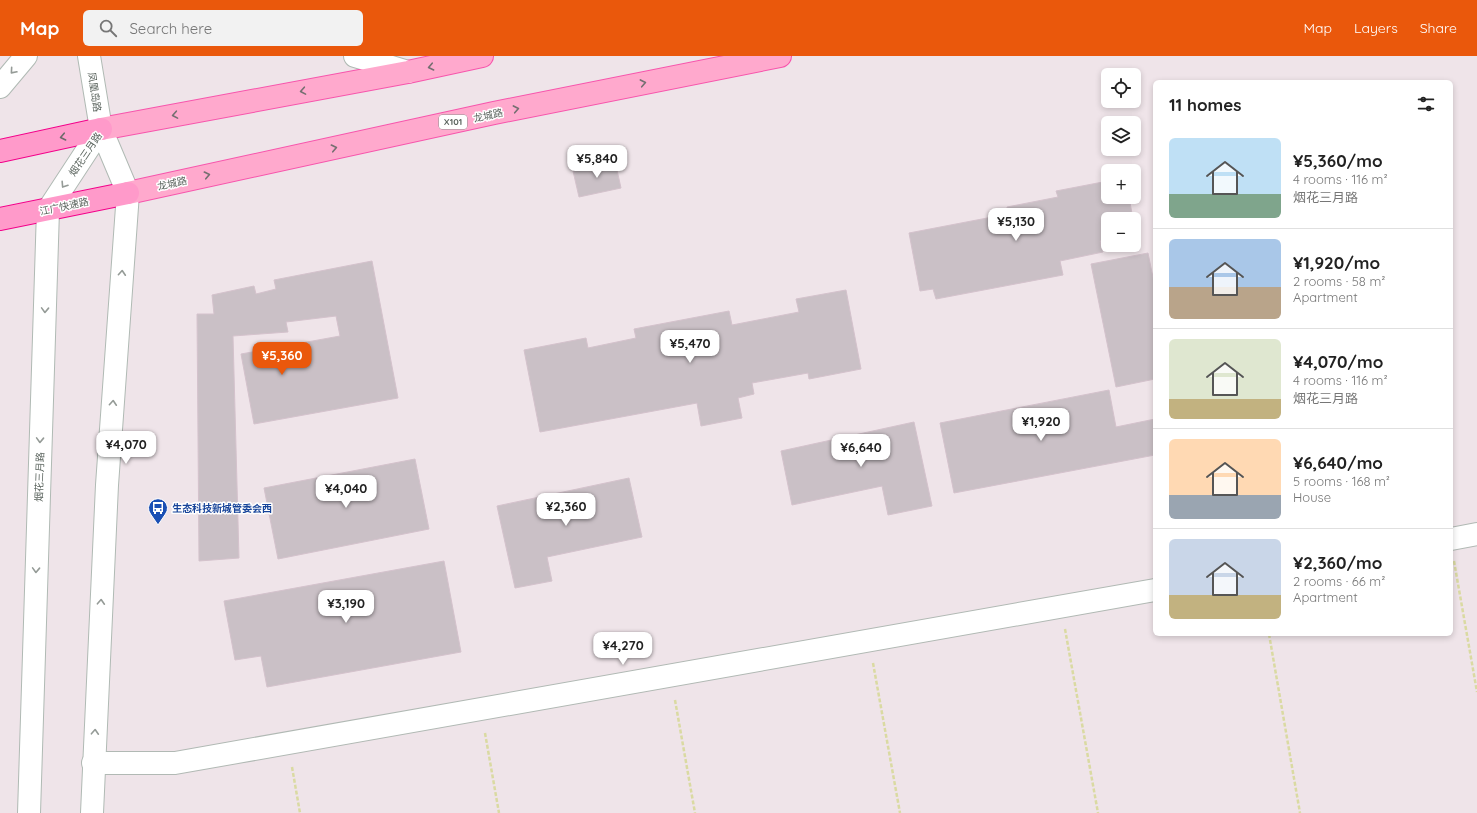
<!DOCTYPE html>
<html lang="en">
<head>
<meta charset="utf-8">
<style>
	:root { --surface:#fff; --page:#f2f2f2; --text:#222; --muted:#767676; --line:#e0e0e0; --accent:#ea580c }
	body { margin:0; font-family:Quicksand,"Noto Sans SC",sans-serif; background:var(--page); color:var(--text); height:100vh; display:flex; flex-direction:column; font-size:15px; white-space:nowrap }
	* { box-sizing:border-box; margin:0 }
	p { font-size:13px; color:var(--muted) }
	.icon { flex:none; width:22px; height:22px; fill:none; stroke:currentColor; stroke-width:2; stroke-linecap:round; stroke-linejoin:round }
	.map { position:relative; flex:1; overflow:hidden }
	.sheet { position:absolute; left:1153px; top:24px; width:300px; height:556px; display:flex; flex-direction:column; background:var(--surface); border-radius:6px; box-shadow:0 2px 6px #0003 }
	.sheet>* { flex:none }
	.fabs { position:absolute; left:1101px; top:12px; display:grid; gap:8px }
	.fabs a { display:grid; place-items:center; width:40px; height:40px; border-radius:6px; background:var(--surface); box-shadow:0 2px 6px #0003; font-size:20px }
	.price { position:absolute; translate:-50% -34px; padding:0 9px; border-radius:8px; background:#fff; color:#222; font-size:13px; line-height:26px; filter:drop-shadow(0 1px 2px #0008) }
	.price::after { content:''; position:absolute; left:50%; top:24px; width:12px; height:9px; margin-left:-6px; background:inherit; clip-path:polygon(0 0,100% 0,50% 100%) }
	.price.current { background:var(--accent); color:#fff }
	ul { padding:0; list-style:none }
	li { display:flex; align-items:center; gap:12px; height:100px; padding:0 16px }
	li+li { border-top:1px solid var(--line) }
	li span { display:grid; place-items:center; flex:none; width:112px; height:80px; border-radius:6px; color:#555 }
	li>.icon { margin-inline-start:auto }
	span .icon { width:48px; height:48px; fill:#fffc; stroke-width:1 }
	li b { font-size:17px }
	h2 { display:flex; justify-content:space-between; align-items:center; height:48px; padding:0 16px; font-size:17px }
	header { display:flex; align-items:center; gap:24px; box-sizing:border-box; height:56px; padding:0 20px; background:var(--accent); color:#fff }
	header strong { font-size:19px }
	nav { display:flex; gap:22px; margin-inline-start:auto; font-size:14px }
	.search { width:280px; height:36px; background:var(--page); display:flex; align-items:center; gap:10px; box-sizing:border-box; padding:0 14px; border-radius:6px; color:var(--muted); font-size:15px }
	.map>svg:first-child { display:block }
</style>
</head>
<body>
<header>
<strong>Map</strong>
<div class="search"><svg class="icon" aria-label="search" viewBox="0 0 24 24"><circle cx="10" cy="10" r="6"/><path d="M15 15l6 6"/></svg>Search here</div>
<nav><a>Map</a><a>Layers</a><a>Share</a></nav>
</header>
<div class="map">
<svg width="1477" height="757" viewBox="0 0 1477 757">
	<rect width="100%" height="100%" fill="#efe4e9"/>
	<!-- building -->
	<path fill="#cac0c6" stroke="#d4c2cc" d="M615,105L621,132L579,141L573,115Z
		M1108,125V141H1129L1133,163H1108V183L1100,185L1103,196L1060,205L1063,219L936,243L933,233L920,235L909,177L1008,158L1007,151L1058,141L1056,135Z
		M1148,197L1155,231V323L1116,331L1091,208Z
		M372,205L398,342L254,368L241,298L340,280L336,260L286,266L288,276L233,280L239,502L199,505L197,258H214L212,239L254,230L256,238L276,233L274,224Z
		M846,234L861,313L809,323L808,317L752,327L754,338L738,342L742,362L701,370L697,347L540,376L524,294L586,282L588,292L636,282L634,273L729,255L732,269L799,256L796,243Z
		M1109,334L1116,371L1155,363V399L954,437L940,367Z
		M914,366L932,450L888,459L882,430L792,449L781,395Z
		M415,403L429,473L278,503L264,432Z
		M629,422L642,481L547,501L552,525L515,532L497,450Z
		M444,505L461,596L267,631L261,600L235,604L224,545Z"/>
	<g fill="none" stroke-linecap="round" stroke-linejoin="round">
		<defs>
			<path id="minor" d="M1451,483L1477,478
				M93,707H175L1155,534"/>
			<path id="secondary" d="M89,0L101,73L128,137L107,429L92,757
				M355,0L408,16
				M0,31L26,0
				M29,757L48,154L101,73"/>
			<path id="primary" d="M101,73L408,16L482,0
				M128,137L494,57L780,0"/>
			<path id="trunk" d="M0,95L101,73
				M0,163L128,137"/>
		</defs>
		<!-- minor casing -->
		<use href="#minor" stroke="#b1b9b4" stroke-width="24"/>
		<!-- secondary casing -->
		<use href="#secondary" stroke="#b0bab4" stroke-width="24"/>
		<!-- primary casing -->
		<use href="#primary" stroke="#f755ac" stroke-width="24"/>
		<!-- trunk casing -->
		<use href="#trunk" stroke="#f3008a" stroke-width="24"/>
		<!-- path -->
		<path stroke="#dadaa2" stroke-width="2.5" stroke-dasharray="4 2" stroke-linecap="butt" d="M1454,505L1477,636
			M1065,573L1098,757
			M1269,578L1300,757
			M873,607L900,757
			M675,644L695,757
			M485,677L499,757
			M292,711L300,757"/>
		<!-- minor -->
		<use href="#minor" stroke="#fff" stroke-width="22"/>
		<!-- secondary -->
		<use href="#secondary" stroke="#fff" stroke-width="22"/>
		<!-- primary -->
		<use href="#primary" stroke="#ffa9cd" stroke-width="22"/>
		<!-- trunk -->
		<use href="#trunk" stroke="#ff9aca" stroke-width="22"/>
	</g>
	<!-- one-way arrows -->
	<defs><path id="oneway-chevron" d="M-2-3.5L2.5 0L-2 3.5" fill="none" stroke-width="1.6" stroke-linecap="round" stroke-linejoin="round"/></defs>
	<g stroke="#746f70">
		<use href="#oneway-chevron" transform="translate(431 11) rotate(168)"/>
		<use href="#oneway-chevron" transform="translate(643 27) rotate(-11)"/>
		<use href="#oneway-chevron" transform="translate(303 35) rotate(170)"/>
		<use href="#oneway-chevron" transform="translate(516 53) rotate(-11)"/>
		<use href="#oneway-chevron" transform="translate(175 59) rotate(170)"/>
		<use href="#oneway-chevron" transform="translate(334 92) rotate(-12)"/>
		<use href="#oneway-chevron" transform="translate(207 119) rotate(-12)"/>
	</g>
	<g stroke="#959b97">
		<use href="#oneway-chevron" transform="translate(13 15) rotate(131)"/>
		<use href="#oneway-chevron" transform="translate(64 129) rotate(123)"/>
		<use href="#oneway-chevron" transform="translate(122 217) rotate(-86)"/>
		<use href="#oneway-chevron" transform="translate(45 254) rotate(92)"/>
		<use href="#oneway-chevron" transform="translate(113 347) rotate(-86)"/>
		<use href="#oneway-chevron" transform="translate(40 384) rotate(92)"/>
		<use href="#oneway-chevron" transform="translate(36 514) rotate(92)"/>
		<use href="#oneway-chevron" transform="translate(101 546) rotate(-87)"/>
		<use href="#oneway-chevron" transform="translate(95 676) rotate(-87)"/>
	</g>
	<use stroke="#6c6a6a" href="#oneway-chevron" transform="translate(63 81) rotate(168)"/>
	<!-- icons -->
	<defs>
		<symbol id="bus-pin" viewBox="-11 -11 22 30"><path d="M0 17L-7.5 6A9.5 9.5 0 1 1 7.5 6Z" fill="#1a4fb4" stroke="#fff"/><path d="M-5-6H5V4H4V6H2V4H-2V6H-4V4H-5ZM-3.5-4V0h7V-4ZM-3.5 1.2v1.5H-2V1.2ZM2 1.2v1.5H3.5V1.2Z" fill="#fff"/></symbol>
	</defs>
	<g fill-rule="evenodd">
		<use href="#bus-pin" x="147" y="441" width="22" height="30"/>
	</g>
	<g text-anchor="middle" stroke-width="3" stroke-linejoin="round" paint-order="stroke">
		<!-- shield labels -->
		<rect fill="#fff" stroke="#8d938f" stroke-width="1" x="439" y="59" width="28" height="14" rx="3"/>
		<g font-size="9" font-weight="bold" fill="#5c655f">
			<text x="453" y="69">X101</text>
		</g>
		<!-- street labels -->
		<g font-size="10" fill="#5c655f" stroke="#fff">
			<text transform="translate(95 36) rotate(81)" y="4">凤凰岛路</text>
			<text transform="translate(488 59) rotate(-12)" y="4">龙城路</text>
			<text transform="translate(85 98) rotate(-56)" y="4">烟花三月路</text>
			<text transform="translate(172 127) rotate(-12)" y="4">龙城路</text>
			<text transform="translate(64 150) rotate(-12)" y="4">江广快速路</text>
			<text transform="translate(39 421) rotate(-88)" y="4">烟花三月路</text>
		</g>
		<!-- transit labels -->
		<g font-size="10" font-weight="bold" fill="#164399" stroke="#fff" text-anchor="start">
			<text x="172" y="456">生态科技新城管委会西</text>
		</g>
	</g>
</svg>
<div class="fabs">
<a><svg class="icon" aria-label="locate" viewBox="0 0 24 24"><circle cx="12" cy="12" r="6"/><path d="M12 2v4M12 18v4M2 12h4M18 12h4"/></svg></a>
<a><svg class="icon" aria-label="layers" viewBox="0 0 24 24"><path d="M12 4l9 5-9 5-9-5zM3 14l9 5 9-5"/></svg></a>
<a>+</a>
<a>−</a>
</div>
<b class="price" style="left:597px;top:123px">¥5,840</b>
<b class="price" style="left:1016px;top:186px">¥5,130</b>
<b class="price" style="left:690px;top:308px">¥5,470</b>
<b class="price current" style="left:282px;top:320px">¥5,360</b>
<b class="price" style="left:1041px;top:386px">¥1,920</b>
<b class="price" style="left:126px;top:409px">¥4,070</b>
<b class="price" style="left:861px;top:412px">¥6,640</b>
<b class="price" style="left:346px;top:453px">¥4,040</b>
<b class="price" style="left:566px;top:471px">¥2,360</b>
<b class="price" style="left:346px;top:568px">¥3,190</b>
<b class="price" style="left:623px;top:610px">¥4,270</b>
<section class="sheet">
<h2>11 homes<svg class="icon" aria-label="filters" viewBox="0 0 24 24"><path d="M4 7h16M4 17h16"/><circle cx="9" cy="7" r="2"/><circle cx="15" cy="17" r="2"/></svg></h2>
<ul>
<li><span style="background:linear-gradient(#bfe0f5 70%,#7fa58c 0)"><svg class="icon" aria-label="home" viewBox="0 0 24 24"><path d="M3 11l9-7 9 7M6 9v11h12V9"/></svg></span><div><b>¥5,360/mo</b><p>4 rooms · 116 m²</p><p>烟花三月路</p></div></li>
<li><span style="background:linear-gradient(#a9c7e8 60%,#b9a48a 0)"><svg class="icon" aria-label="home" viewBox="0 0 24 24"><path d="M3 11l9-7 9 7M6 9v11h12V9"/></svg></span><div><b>¥1,920/mo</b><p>2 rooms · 58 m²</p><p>Apartment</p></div></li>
<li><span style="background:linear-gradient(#dfe7d0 75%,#c2b280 0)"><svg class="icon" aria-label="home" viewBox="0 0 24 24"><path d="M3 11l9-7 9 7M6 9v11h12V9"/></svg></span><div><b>¥4,070/mo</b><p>4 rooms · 116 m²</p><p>烟花三月路</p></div></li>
<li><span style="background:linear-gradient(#ffd9b3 70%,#9aa5b1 0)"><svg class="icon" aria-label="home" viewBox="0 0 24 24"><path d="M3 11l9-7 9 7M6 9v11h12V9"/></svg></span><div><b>¥6,640/mo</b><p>5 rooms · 168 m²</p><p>House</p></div></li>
<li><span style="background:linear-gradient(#c9d6e8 70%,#c2b280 0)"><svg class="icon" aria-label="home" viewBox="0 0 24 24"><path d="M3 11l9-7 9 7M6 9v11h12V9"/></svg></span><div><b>¥2,360/mo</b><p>2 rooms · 66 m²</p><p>Apartment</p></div></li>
</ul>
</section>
</div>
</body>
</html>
